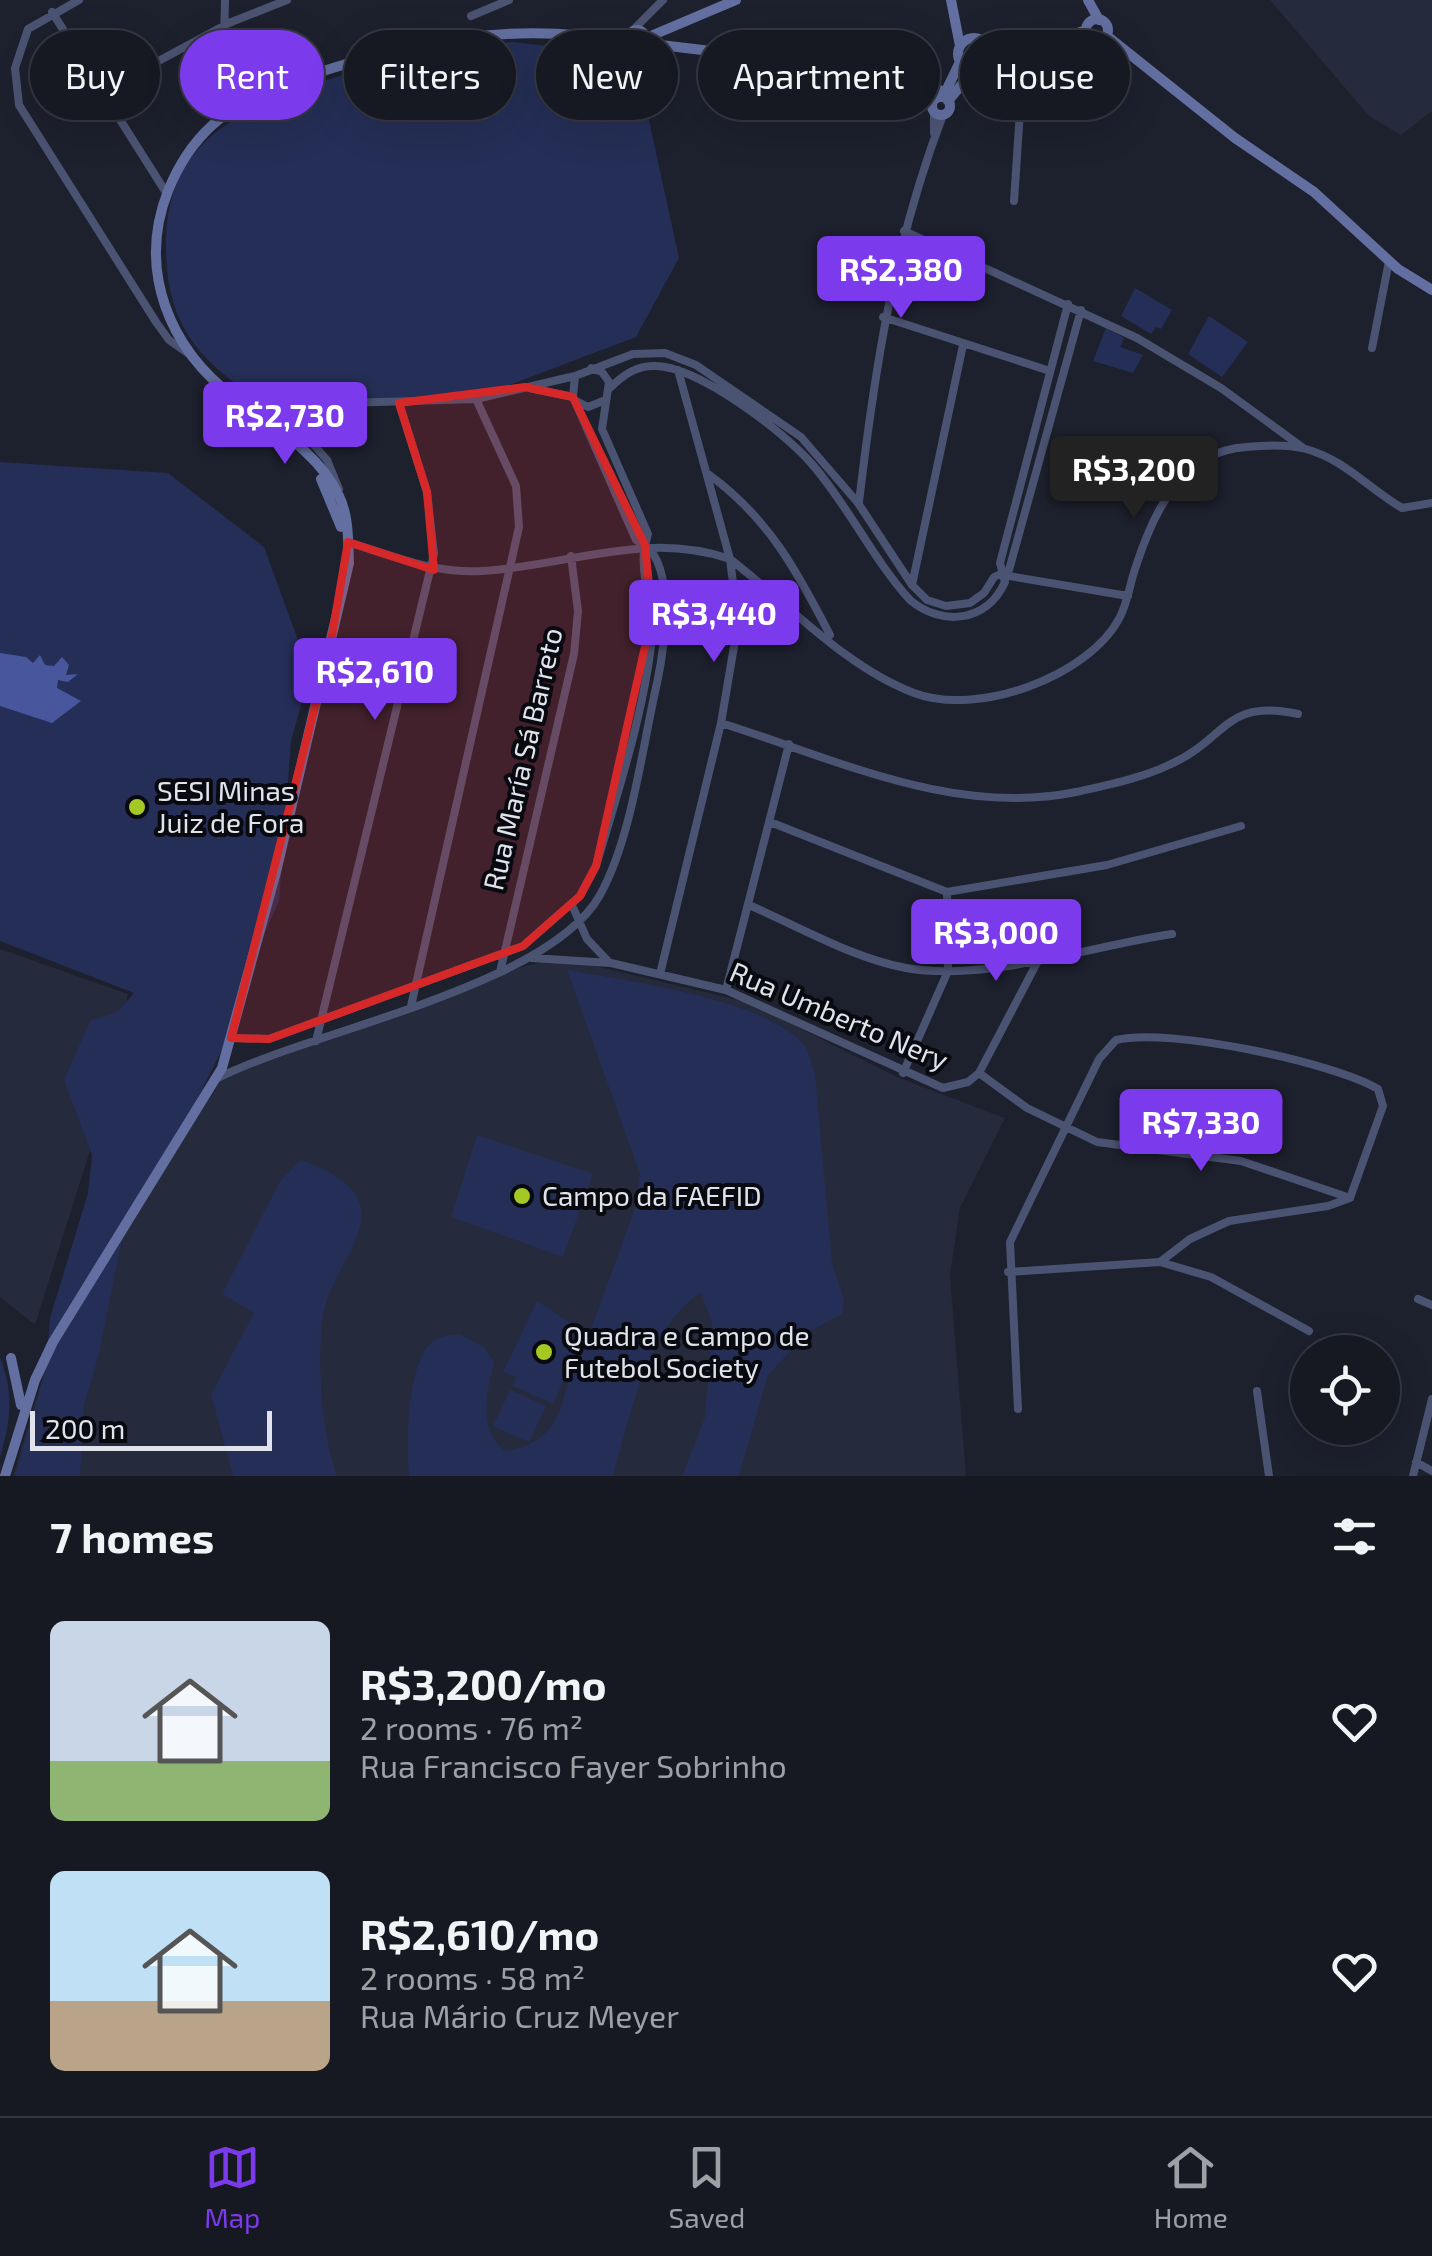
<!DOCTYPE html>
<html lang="en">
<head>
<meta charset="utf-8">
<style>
	:root { --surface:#161822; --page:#1f212a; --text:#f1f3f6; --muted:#9ea0a5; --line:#353740; --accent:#7c3aed }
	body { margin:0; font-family:"Exo 2",sans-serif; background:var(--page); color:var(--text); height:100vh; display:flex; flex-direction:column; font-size:38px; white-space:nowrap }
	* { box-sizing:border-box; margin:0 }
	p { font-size:32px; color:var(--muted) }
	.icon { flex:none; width:55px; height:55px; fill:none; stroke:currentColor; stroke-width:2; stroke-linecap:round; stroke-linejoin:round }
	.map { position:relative; height:1476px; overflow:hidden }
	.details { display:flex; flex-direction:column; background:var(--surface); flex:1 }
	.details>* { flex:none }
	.hud { position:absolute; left:30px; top:30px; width:1372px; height:90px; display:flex; gap:20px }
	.tools { position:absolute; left:1290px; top:1335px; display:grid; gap:20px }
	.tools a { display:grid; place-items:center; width:110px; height:110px; border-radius:50%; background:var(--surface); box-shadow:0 10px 40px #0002,0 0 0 2px var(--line); font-size:50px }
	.scale { position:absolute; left:30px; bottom:25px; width:242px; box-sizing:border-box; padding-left:10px; border:5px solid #e1e3ec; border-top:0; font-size:28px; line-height:35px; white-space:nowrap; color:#e1e3ec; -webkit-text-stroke:8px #090a10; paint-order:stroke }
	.price { position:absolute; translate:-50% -85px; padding:0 22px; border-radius:10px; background:var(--accent); color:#fff; font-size:32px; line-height:65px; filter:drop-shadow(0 2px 5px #0008) }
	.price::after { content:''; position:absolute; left:50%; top:60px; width:30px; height:22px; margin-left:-15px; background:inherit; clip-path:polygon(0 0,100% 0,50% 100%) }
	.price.current { background:#222; color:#fff }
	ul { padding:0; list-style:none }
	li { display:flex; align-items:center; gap:30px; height:250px; padding:0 50px }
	li span { display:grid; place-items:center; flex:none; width:280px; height:200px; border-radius:15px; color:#555 }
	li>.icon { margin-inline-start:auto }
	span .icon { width:120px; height:120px; fill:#fffc; stroke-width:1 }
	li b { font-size:42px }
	h2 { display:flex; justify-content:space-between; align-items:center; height:120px; padding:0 50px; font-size:42px }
	.chip { padding:0 35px; border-radius:45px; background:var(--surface); box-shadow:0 10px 40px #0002,0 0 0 2px var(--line); font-size:35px; line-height:90px }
	.chip.current { background:var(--accent); color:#fff }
	.tabs { display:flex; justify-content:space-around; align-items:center; height:140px; border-top:2px solid var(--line); background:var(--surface); font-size:28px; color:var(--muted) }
	.tabs a { display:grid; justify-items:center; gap:5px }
	.tabs .current { color:var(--accent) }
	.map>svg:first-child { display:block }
</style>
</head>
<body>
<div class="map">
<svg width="1432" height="1476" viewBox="0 0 1432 1476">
	<rect width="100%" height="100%" fill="#1d202d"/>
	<!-- built -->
	<path fill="#252a3c" d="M1270,0H1432V111L1401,135L1369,116Z
		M0,949L128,994L93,1141L35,1325L0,1297Z
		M543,962L587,964L747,1002L899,1078L1005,1118L960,1208L950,1275L966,1476H13L52,1346L222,1079L514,969Z"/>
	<!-- green -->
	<path fill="#252e56" d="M514,42L629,56L628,64L645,102L679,258L636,337L483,395L299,400L279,388L259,400C200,361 168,327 166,253C163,141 236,111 327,80C389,59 448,47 514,42Z
		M1135,288L1172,310L1161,329L1156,327L1151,334L1121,316Z
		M1209,316L1248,342L1222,377L1188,354Z
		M1106,328L1124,338L1120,347L1143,355L1133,373L1093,361Z
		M0,462L168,473L264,547L310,673L291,741L279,901L248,970L226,1042L182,1129L125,1224L98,1358L84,1405L80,1476H15L46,1368L50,1318L88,1193L92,1155L64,1080L90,1021L117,1012L134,993L0,941Z
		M567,970C624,980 768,1000 804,1045C810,1053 812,1065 815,1074L832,1263L844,1300L842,1314L807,1333L768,1375L739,1476H682L705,1417L712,1323L701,1293C649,1324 629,1420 613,1476H409C406,1446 406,1356 436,1339C442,1336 453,1335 460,1334L484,1347L494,1362C487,1394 477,1428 505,1451C557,1443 562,1410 572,1363L553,1404L513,1386L516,1377L503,1372L537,1301L585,1333L579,1350L590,1332L635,1208L640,1174Z
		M477,1135L593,1174L563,1257L451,1217Z
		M301,1160C420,1203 328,1257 322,1322C318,1372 321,1429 337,1476H233L211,1394L254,1313L222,1294L280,1181Z
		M0,1357C14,1393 11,1421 0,1457Z
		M510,1390L546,1406L529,1442L493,1426Z"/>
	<!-- water -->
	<path fill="#48579d" d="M0,653L26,657L33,663L40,655L45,665L54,666L62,657L69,665L66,675L78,674L68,682L58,680L57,688L81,701L52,723L0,706Z"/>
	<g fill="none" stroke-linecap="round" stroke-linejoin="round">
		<!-- street -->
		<path stroke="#4b5372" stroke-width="8" d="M79,0L28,29L15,68L19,105L156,322L169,340L189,354
			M52,12L167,194
			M471,16L509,0
			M634,29L663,0
			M103,91L229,23L287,0
			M934,113V133
			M222,115L225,0
			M1014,201L1021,96L1017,51
			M904,231L1137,338L1221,388L1302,447
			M883,317L1050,371
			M1372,348L1389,261
			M529,388L573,397
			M610,388C623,375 637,365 656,366C699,367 783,431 811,463C848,505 872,558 910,600C942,627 987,622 1005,582L1000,563L1068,304
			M270,394L327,460L339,489
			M576,401L588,407L603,401
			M278,405L476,399L575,376L633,354L665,353L696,365L801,437L858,503L912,585L927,600L946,606L970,603L984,593L994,577L1009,570L1081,310
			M708,474C768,517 797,571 830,635
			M859,502C875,367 894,243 943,115
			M348,542C393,556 435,574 482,571C568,566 645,530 730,559C787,603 845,667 914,693C977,717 1089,677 1120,617C1128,601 1130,583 1136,566C1154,511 1182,451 1246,447C1265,445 1287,444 1306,449C1345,460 1368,488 1402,508L1432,503
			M1003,575L1128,596
			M912,585L963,345
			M721,723C836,759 953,817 1076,792C1107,785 1143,778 1171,764C1228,738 1225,698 1298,714
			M770,822L947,892L1107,865L1241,826
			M572,905L587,939L607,960
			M749,905C798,926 852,958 906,968C986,982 1091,946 1172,934
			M532,958L611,963L726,990L943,1088L968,1082L979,1073L1039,959
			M500,972L574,654L578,611L571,556
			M660,974L721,723L738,623L730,559L678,370
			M726,990L789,744
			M411,1006L519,527L516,486L476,399
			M231,1038L269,1039L523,946L580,896L596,866C617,795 642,719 651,646C654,615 639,567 645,545L636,540L573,397L575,376
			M316,1041L434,554L427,492L399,403
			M903,1073L948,971L947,892
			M979,1073L1027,1108L1097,1142L1241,1161L1350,1198
			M216,1079C312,1030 549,987 600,895C632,837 642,748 657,683C664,650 676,569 645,545L648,534L602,429L609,382L602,372L591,368
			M1160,1262L1211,1277L1309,1331
			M1008,1272L1160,1262L1190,1239L1229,1221L1328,1206L1350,1198
			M1418,1299L1432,1305
			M1257,1391L1269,1476
			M1018,1409L1010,1242L1099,1059L1116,1040C1167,1027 1332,1062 1378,1089L1383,1106L1350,1198
			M1416,1462L1432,1471
			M1413,1476L1432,1399"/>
		<!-- secondary -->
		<path stroke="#626fa0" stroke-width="10" d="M951,0L960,46
			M1088,0L1099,20
			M1086 30a11 11 0 1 1 22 0a11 11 0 1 1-22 0Z
			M629 38a8 8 0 1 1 16 0a8 8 0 1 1-16 0Z
			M1107,36L1235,138L1314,192L1398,269L1432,290
			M646,38L736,0
			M958 54a16 16 0 1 1 32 0a16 16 0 1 1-32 0Z
			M644,43L920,76L945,94
			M985,43L1022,50
			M982,68L1086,30
			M932 106a9 9 0 1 1 18 0a9 9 0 1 1-18 0Z
			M943,97L960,62
			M948,101L973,71
			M321,479L341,527
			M11,1358L21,1405
			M5,1476L35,1380L53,1342L222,1068L276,872L349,563C348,541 349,516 339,496C318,451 272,427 235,398C169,349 137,270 168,191C190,136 226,106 280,86C395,44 508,18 630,43"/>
	</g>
	<!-- marked area -->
	<path fill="#d62828" fill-opacity="0.2" stroke="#d62828" stroke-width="8" stroke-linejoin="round" d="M525,387L573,397L645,545L652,615L596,866L580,896L523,946L269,1039L231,1038L330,647L348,542L434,570L427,492L399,403Z"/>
	<!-- markers -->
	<g fill="#a4c824" stroke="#090a10" stroke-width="4">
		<circle cx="137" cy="807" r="10"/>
		<circle cx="522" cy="1196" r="10"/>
		<circle cx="544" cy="1352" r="10"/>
	</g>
	<g text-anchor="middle" stroke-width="8" stroke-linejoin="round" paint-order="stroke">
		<!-- street labels -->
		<g font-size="28" fill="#e1e3ec" stroke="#090a10">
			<text transform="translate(523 759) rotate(-77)" y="10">Rua María Sá Barreto</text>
			<text transform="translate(839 1016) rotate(23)" y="10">Rua Umberto Nery</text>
		</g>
		<!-- poi labels -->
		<g font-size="28" fill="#e1e3ec" stroke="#090a10" text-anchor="start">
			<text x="157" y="801">SESI Minas<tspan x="157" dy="32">Juiz de Fora</tspan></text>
			<text x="542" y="1206">Campo da FAEFID</text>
			<text x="564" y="1346">Quadra e Campo de<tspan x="564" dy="32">Futebol Society</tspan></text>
		</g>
	</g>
</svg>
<div class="tools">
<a><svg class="icon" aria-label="locate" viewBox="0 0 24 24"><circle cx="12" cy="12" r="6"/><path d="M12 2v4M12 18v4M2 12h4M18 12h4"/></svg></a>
</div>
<div class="scale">200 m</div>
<b class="price" style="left:901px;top:321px">R$2,380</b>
<b class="price" style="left:285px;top:467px">R$2,730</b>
<b class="price current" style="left:1134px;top:521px">R$3,200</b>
<b class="price" style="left:714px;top:665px">R$3,440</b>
<b class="price" style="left:375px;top:723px">R$2,610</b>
<b class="price" style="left:996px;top:984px">R$3,000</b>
<b class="price" style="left:1201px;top:1174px">R$7,330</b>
<div class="hud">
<a class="chip">Buy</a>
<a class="chip current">Rent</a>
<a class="chip">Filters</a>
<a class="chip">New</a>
<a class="chip">Apartment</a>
<a class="chip">House</a>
</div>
</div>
<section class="details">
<h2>7 homes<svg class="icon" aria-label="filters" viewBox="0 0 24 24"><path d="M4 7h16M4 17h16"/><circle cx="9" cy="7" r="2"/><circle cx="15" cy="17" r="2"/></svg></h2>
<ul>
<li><span style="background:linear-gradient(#c9d6e8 70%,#8fb573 0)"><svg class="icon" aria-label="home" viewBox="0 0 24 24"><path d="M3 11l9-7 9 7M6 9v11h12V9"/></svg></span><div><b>R$3,200/mo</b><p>2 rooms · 76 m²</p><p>Rua Francisco Fayer Sobrinho</p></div><svg class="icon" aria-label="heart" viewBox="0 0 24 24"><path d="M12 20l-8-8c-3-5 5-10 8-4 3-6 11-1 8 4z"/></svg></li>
<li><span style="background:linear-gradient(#bfe0f5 65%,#b9a48a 0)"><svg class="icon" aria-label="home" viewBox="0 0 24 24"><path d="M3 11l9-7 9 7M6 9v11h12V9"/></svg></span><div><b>R$2,610/mo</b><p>2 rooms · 58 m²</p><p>Rua Mário Cruz Meyer</p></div><svg class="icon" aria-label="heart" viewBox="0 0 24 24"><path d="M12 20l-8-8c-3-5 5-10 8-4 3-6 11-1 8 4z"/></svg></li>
</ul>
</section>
<nav class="tabs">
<a class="current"><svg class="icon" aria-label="map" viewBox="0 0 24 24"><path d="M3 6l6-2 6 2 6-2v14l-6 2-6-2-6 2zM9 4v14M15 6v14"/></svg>Map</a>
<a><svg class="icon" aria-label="saved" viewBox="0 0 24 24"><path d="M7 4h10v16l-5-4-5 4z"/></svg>Saved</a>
<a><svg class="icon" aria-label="home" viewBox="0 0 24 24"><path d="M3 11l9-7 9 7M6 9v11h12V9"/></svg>Home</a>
</nav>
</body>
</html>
